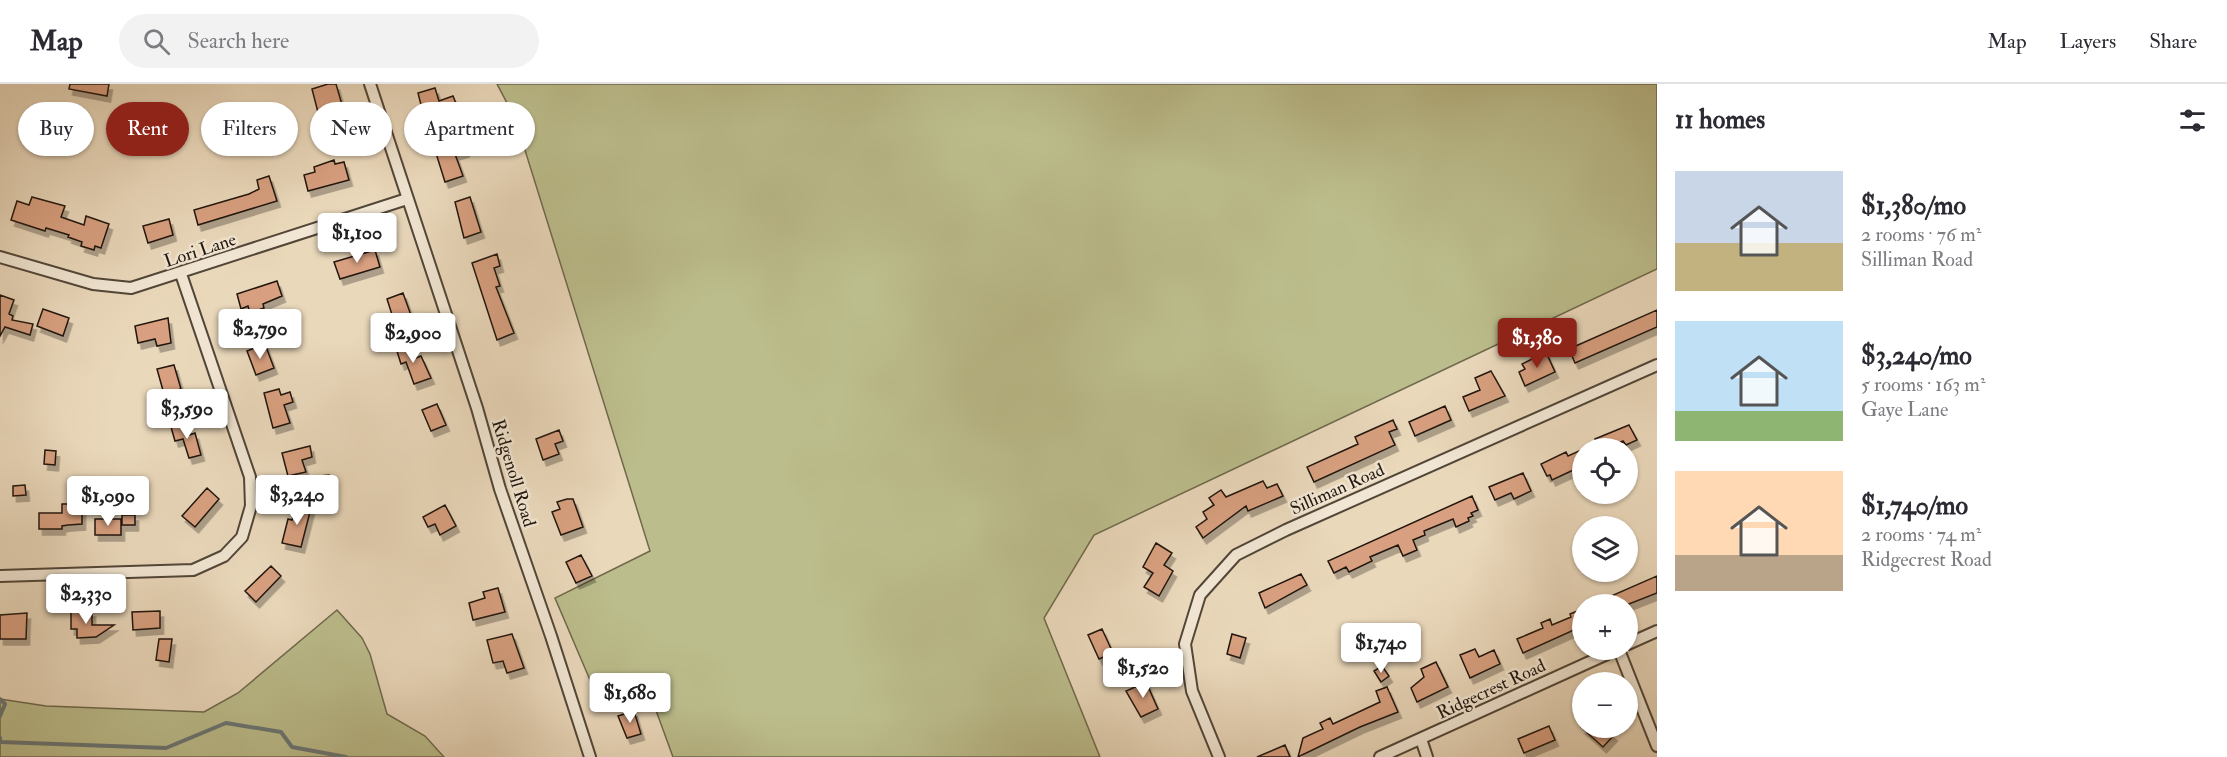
<!DOCTYPE html>
<html lang="en">
<head>
<meta charset="utf-8">
<style>
	:root { --surface:#fff; --page:#f2f2f3; --text:#2b2b33; --muted:#7c7c81; --line:#e1e1e2; --accent:#8f2418 }
	body { margin:0; font-family:"IM FELL Double Pica",serif; background:var(--page); color:var(--text); height:100vh; display:flex; flex-direction:column; font-size:22px; white-space:nowrap }
	* { box-sizing:border-box; margin:0 }
	p { font-size:20px; color:var(--muted) }
	.icon { flex:none; width:33px; height:33px; fill:none; stroke:currentColor; stroke-width:2; stroke-linecap:round; stroke-linejoin:round }
	.map { position:relative; flex:1; overflow:hidden }
	.sheet { display:flex; flex-direction:column; background:var(--surface); width:570px }
	.sheet>* { flex:none }
	.banner { position:absolute; left:18px; top:18px; width:570px; height:54px; display:flex; gap:12px }
	.buttons { position:absolute; left:1572px; top:354px; display:grid; gap:12px }
	.buttons a { display:grid; place-items:center; width:66px; height:66px; border-radius:50%; background:var(--surface); box-shadow:0 2px 4px #0004; font-size:30px }
	.price { position:absolute; translate:-50% -51px; padding:0 14px; border-radius:6px; background:#fff; color:#222; font-size:20px; line-height:39px; filter:drop-shadow(0 2px 3px #0008) }
	.price::after { content:''; position:absolute; left:50%; top:36px; width:18px; height:14px; margin-left:-9px; background:inherit; clip-path:polygon(0 0,100% 0,50% 100%) }
	.price.active { background:var(--accent); color:#fff }
	ul { padding:0; list-style:none }
	li { display:flex; align-items:center; gap:18px; height:150px; padding:0 18px }
	li span { display:grid; place-items:center; flex:none; width:168px; height:120px; border-radius:0px; color:#555 }
	li>.icon { margin-inline-start:auto }
	span .icon { width:72px; height:72px; fill:#fffc; stroke-width:1 }
	li b { font-size:26px }
	h2 { display:flex; justify-content:space-between; align-items:center; height:72px; padding:0 18px; font-size:26px }
	.pill { padding:0 21px; border-radius:27px; background:var(--surface); box-shadow:0 2px 4px #0004; font-size:21px; line-height:54px }
	.pill.active { background:var(--accent); color:#fff }
	header { display:flex; align-items:center; gap:36px; box-sizing:border-box; height:84px; padding:0 30px; background:var(--surface); border-bottom:2px solid var(--line) }
	header strong { font-size:28px }
	nav { display:flex; gap:33px; margin-inline-start:auto; font-size:21px }
	.search { width:420px; height:54px; background:var(--page); display:flex; align-items:center; gap:15px; box-sizing:border-box; padding:0 21px; border-radius:33px; color:var(--muted); font-size:22px }
	main { display:flex; flex:1; min-height:0 }
	.map>svg:first-child { display:block }
</style>
</head>
<body>
<header>
<strong>Map</strong>
<div class="search"><svg class="icon" aria-label="search" viewBox="0 0 24 24"><circle cx="10" cy="10" r="6"/><path d="M15 15l6 6"/></svg>Search here</div>
<nav><a>Map</a><a>Layers</a><a>Share</a></nav>
</header>
<main>
<div class="map">
<svg width="1657" height="673" viewBox="0 0 1657 673">
	<defs>
		<filter id="shadow"><feDropShadow dx="3.5" dy="6" stdDeviation="0" flood-color="#0004"/></filter>
	</defs>
	<rect width="100%" height="100%" fill="#ead8bb"/>
	<filter id="stains"><feTurbulence type="fractalNoise" baseFrequency=".00333" numOctaves="4"/><feColorMatrix values="0 0 0 0 .2 0 0 0 0 .09 0 0 0 0 .02 0 0 0 .5 -.17"/></filter>
	<radialGradient id="worn" r=".72"><stop offset=".6" stop-color="#630" stop-opacity="0"/><stop offset="1" stop-color="#630" stop-opacity=".3"/></radialGradient>
	<!-- green -->
	<path fill="#bcbd8c" stroke="#6e694c" stroke-width="1.5" d="M497,0H1657V185L1094,451L1044,534L1100,673H673L646,599L593,603L555,514L650,467L515,34Z
		M337,526L362,554L370,570L387,630L425,652L444,673H0V615L46,622L204,628L238,609Z"/>
	<g fill="none" stroke-linecap="round" stroke-linejoin="round">
		<!-- stream -->
		<path stroke="#6b7675" stroke-width="4" d="M0,615L5,620L0,632
			M0,654V658L166,664L226,639L281,648L292,663L346,673"/>
	</g>
	<!-- building -->
	<path fill="#d8a080" stroke="#20150d" stroke-width="1.5" filter="url(#shadow)" d="M70,0H109L107,12L69,5Z
		M328,0H336L345,31L321,40L312,5Z
		M435,4L439,17L453,12L457,22L436,32L435,29L424,33L418,9Z
		M463,57L466,67L455,70L463,92L445,98L435,66Z
		M334,76L335,80L344,78L349,96L308,107L304,91L315,88L314,83Z
		M269,92L277,117L198,141L194,126L249,110L259,105L257,96Z
		M32,113L65,122L61,133L84,141L86,132L109,140L101,164L95,162L94,166L81,162L82,158L68,153L69,151L46,144L45,147L11,136L17,117L29,121Z
		M470,113L481,148L464,154L455,118Z
		M169,135L173,151L148,159L143,142Z
		M375,166L380,183L340,195L334,178Z
		M497,170L500,182L494,184L500,202L496,203L514,249L497,256L472,179Z
		M277,197L282,212L263,220L264,224L250,229L248,222L241,225L237,210Z
		M403,209L412,234L395,240L387,215Z
		M0,211L14,216L9,230L13,232L12,236L33,240L30,251L5,243L0,252Z
		M43,225L69,234L63,252L37,242Z
		M1657,226V243L1575,279L1569,265Z
		M168,234L171,259L157,262L155,255L138,259L135,242Z
		M411,259L416,274L421,272L431,294L414,300L406,278L401,280L396,264Z
		M265,260L274,284L256,291L247,267Z
		M1546,268L1555,288L1525,302L1519,288L1525,285L1522,280Z
		M174,281L181,305L164,310L157,285Z
		M1491,287L1505,312L1469,327L1463,313L1480,306L1475,294Z
		M279,305L281,311L290,308L293,318L284,321L290,339L273,344L264,309Z
		M437,320L446,341L431,347L422,326Z
		M1445,322L1451,336L1415,352L1409,338Z
		M1393,336L1397,345L1389,348L1395,361L1314,398L1307,383L1358,360L1355,353Z
		M186,339L189,351L195,349L201,371L189,374L183,355L175,357L171,343Z
		M1629,341L1637,356L1626,361L1623,357L1608,364H1599L1595,355Z
		M559,346L563,357L555,360L559,370L543,376L536,355Z
		M310,362L312,373L302,376L306,388L288,392L282,369Z
		M45,366L56,367L55,381L44,380Z
		M1579,367L1582,382L1552,396L1550,391L1547,392L1541,380L1566,368L1568,372Z
		M1523,389L1531,407L1514,415L1511,409L1495,416L1489,403Z
		M329,391L331,406L311,408L310,393Z
		M1263,397L1267,404L1277,400L1283,412L1248,427L1246,422L1203,454L1196,443L1207,435L1203,428L1214,421L1209,414L1221,406L1226,413Z
		M25,401L26,411L13,412V402Z
		M207,404L219,415L195,443L182,432Z
		M1472,412L1478,426L1471,429L1473,432L1468,434L1469,437L1456,443L1453,435L1424,447L1425,451L1413,456L1417,466L1403,472L1398,461L1370,473L1372,477L1349,488L1346,483L1334,489L1328,477Z
		M567,415H573L583,443L561,451L552,428L560,425L557,418Z
		M62,420H74V425H82V440L68,441L62,442V445H39V429H62Z
		M296,420L311,424L301,463L282,459L288,435L292,436Z
		M445,421L456,442L440,451L435,440L428,443L423,433Z
		M122,431H135V441H122Z
		M95,435H121V451H95Z
		M1156,459L1172,469L1164,481L1173,487L1159,512L1144,503L1153,489L1143,483Z
		M581,471L592,492L576,499L566,478Z
		M271,482L281,492L256,518L245,507Z
		M1301,490L1307,501L1265,524L1259,509Z
		M1657,492V509L1629,520H1593Z
		M498,504L505,528L473,536L469,519L485,514L483,508Z
		M1582,525V559L1576,545L1523,569L1517,555L1543,544L1541,539L1550,535L1552,541L1571,533L1570,530Z
		M71,527H92V541H114L96,553L77,554V545H71Z
		M160,527V544L133,546L132,528Z
		M27,529L26,555H0V531Z
		M1102,545L1113,569L1099,575L1088,551Z
		M512,550L524,584L507,589L503,577L493,579L487,556Z
		M1232,550L1246,554L1240,574L1227,570Z
		M159,555H172L169,578L156,576Z
		M1475,565L1479,573L1494,566L1500,580L1470,594L1460,571Z
		M1436,578L1448,603L1417,618L1411,604L1424,593L1421,585Z
		M1382,582L1389,592L1381,598L1374,587Z
		M1146,598L1158,625L1141,633L1126,607Z
		M1387,603L1398,628L1360,643L1298,673L1303,654L1323,645L1320,639L1330,634L1333,640L1380,618L1376,607Z
		M634,627L641,650L627,654L618,632Z
		M1549,642L1555,656L1524,669L1518,655Z
		M1582,644H1606L1614,651L1603,663Z
		M1285,661L1290,673H1257Z"/>
	<g fill="none" stroke-linecap="round" stroke-linejoin="round">
		<defs>
			<path id="minor" d="M370,0L477,324L500,405L551,552L590,673
				M0,173L93,200L131,204L407,115
				M0,492L193,486L224,472L242,453L251,422L250,393L181,190
				M1628,560L1657,547
				M1619,566L1657,662
				M1421,655L1427,673
				M1219,673L1192,607L1185,560L1200,511L1236,471L1286,446L1657,281
				M1380,673L1616,566"/>
		</defs>
		<!-- minor casing -->
		<use href="#minor" stroke="#524638" stroke-width="14"/>
		<!-- minor -->
		<use href="#minor" stroke="#f1e6d3" stroke-width="10"/>
	</g>
	<g text-anchor="middle" stroke-width="5" stroke-linejoin="round" paint-order="stroke">
		<!-- street labels -->
		<g font-size="18" fill="#20150d" stroke="#f1e6d3">
			<text transform="translate(200 166) rotate(-18)" y="6">Lori Lane</text>
			<text transform="translate(514 389) rotate(73)" y="6">Ridgenoll Road</text>
			<text transform="translate(1337 405) rotate(-24)" y="6">Silliman Road</text>
			<text transform="translate(1491 605) rotate(-25)" y="6">Ridgecrest Road</text>
		</g>
	</g>
	<rect width="100%" height="100%" filter="url(#stains)"/>
	<rect width="100%" height="100%" fill="url(#worn)"/>
</svg>
<div class="buttons">
<a><svg class="icon" aria-label="locate" viewBox="0 0 24 24"><circle cx="12" cy="12" r="6"/><path d="M12 2v4M12 18v4M2 12h4M18 12h4"/></svg></a>
<a><svg class="icon" aria-label="layers" viewBox="0 0 24 24"><path d="M12 4l9 5-9 5-9-5zM3 14l9 5 9-5"/></svg></a>
<a>+</a>
<a>−</a>
</div>
<b class="price" style="left:357px;top:180px">$1,100</b>
<b class="price" style="left:260px;top:276px">$2,790</b>
<b class="price" style="left:413px;top:280px">$2,900</b>
<b class="price active" style="left:1537px;top:285px">$1,380</b>
<b class="price" style="left:187px;top:356px">$3,590</b>
<b class="price" style="left:297px;top:442px">$3,240</b>
<b class="price" style="left:108px;top:443px">$1,090</b>
<b class="price" style="left:86px;top:541px">$2,330</b>
<b class="price" style="left:1381px;top:590px">$1,740</b>
<b class="price" style="left:1143px;top:615px">$1,520</b>
<b class="price" style="left:630px;top:640px">$1,680</b>
<div class="banner">
<a class="pill">Buy</a>
<a class="pill active">Rent</a>
<a class="pill">Filters</a>
<a class="pill">New</a>
<a class="pill">Apartment</a>
</div>
</div>
<section class="sheet">
<h2>11 homes<svg class="icon" aria-label="filters" viewBox="0 0 24 24"><path d="M4 7h16M4 17h16"/><circle cx="9" cy="7" r="2"/><circle cx="15" cy="17" r="2"/></svg></h2>
<ul>
<li><span style="background:linear-gradient(#c9d6e8 60%,#c2b280 0)"><svg class="icon" aria-label="home" viewBox="0 0 24 24"><path d="M3 11l9-7 9 7M6 9v11h12V9"/></svg></span><div><b>$1,380/mo</b><p>2 rooms · 76 m²</p><p>Silliman Road</p></div></li>
<li><span style="background:linear-gradient(#bfe0f5 75%,#8fb573 0)"><svg class="icon" aria-label="home" viewBox="0 0 24 24"><path d="M3 11l9-7 9 7M6 9v11h12V9"/></svg></span><div><b>$3,240/mo</b><p>5 rooms · 163 m²</p><p>Gaye Lane</p></div></li>
<li><span style="background:linear-gradient(#ffd9b3 70%,#b9a48a 0)"><svg class="icon" aria-label="home" viewBox="0 0 24 24"><path d="M3 11l9-7 9 7M6 9v11h12V9"/></svg></span><div><b>$1,740/mo</b><p>2 rooms · 74 m²</p><p>Ridgecrest Road</p></div></li>
</ul>
</section>
</main>
</body>
</html>
